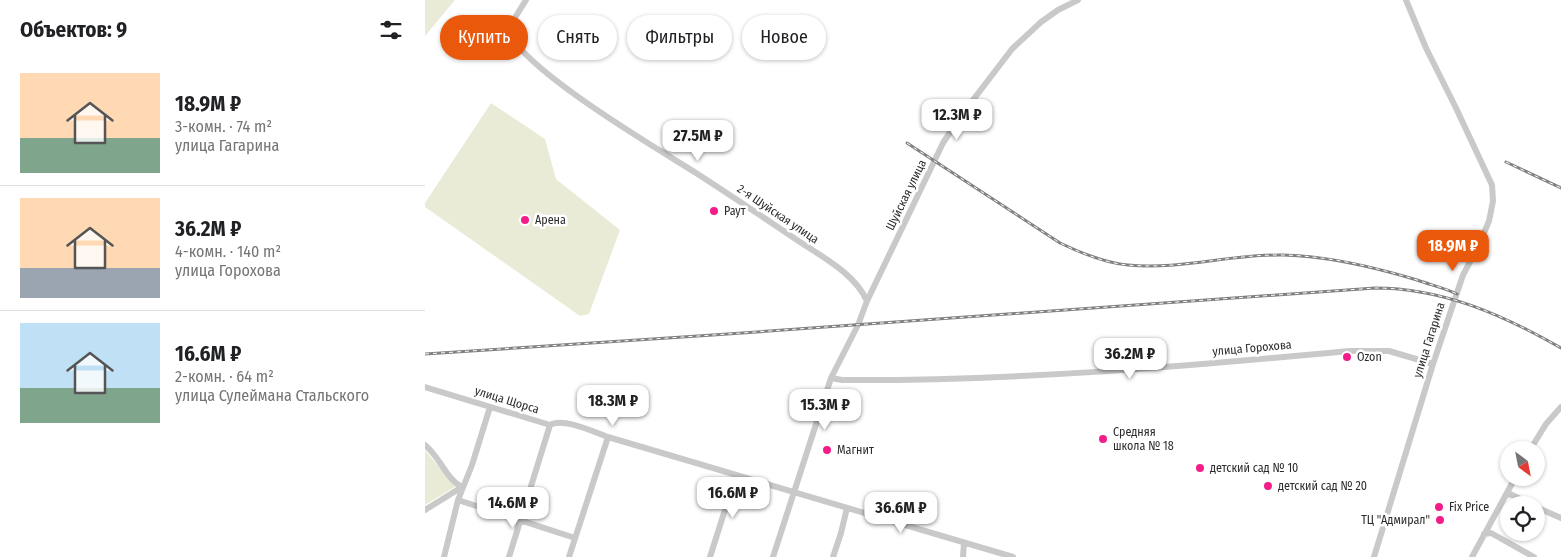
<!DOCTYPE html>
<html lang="ru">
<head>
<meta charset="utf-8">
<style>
	:root { --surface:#fff; --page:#f2f2f2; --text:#202124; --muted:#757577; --line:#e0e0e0; --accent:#ea580c }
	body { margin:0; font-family:"Fira Sans Condensed",sans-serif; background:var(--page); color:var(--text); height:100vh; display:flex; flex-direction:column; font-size:19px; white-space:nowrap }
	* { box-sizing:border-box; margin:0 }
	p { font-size:16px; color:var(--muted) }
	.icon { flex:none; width:28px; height:28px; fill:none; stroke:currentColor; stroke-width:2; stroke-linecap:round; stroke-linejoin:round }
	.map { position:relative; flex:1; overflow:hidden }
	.panel { display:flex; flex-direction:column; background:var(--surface); width:425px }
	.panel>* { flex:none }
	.hud { position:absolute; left:15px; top:15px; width:475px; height:45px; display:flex; gap:10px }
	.needle { width:32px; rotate:148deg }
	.buttons { position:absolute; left:1075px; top:441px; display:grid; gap:10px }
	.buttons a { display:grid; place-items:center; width:45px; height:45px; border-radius:50%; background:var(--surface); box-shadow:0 1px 4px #0004; font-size:25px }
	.price { position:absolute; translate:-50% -42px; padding:0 11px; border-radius:10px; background:#fff; color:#222; font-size:16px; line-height:32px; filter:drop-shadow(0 1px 2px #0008) }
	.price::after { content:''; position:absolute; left:50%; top:30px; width:15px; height:11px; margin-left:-8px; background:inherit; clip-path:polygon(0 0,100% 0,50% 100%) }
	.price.active { background:var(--accent); color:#fff }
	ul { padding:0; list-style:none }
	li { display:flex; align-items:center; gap:15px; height:125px; padding:0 20px }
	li+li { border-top:1px solid var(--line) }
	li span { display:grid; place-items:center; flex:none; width:140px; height:100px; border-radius:0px; color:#555 }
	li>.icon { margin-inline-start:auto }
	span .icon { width:60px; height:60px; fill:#fffc; stroke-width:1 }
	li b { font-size:21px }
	h2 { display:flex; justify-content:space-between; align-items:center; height:60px; padding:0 20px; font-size:21px }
	.pill { padding:0 18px; border-radius:22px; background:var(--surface); box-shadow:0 1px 4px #0004; font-size:18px; line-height:45px }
	.pill.active { background:var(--accent); color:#fff }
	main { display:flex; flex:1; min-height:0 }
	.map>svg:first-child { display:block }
</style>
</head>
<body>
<main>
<section class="panel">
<h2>Объектов: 9<svg class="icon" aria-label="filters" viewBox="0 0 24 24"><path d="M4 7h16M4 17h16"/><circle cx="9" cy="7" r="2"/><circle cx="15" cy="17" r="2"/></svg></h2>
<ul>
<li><span style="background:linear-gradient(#ffd9b3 65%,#7fa58c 0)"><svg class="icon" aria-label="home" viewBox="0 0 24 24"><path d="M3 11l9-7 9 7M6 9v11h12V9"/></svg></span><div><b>18.9M ₽</b><p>3-комн. · 74 m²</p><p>улица Гагарина</p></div></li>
<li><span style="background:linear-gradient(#ffd9b3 70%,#9aa5b1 0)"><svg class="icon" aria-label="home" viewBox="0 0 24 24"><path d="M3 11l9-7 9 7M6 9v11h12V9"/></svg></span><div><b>36.2M ₽</b><p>4-комн. · 140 m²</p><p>улица Горохова</p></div></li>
<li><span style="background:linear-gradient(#bfe0f5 65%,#7fa58c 0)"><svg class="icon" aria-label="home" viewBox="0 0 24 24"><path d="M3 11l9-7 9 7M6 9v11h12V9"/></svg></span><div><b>16.6M ₽</b><p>2-комн. · 64 m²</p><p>улица Сулеймана Стальского</p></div></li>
</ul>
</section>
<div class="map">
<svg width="1136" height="557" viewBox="0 0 1136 557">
	<rect width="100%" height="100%" fill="#fff"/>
	<!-- green -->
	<path fill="#eaebd7" d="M0,0H30L0,36Z
		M66,103L120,139L131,179L195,230L164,314L155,316L0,207V203Z
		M0,450L30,487L0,505Z"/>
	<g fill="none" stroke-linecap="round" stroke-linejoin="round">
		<!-- minor -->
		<path stroke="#c9c9c9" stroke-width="6" d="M101,0L83,29C93,67 233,149 271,173C304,194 336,216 369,238C395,256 429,272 442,301
			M406,378L417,380C586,381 756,367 924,351H964L1008,364
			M0,387L125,425C138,417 169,432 183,437L588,557
			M0,445C15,457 21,479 37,487
			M1105,450L1121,424L1136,407
			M1080,496L1085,494L1108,505
			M33,500L150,538
			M1111,507L1136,518
			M0,510L37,487
			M1059,534L1066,533L1109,557
			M19,557L33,500L47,465L65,407
			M84,557L125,425
			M144,557L183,437
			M285,557L311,475
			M348,557L406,378L433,325L442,301L518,143L535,117L587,49L616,22L633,10L653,0
			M408,557L416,533L422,508
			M538,557L539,543
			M949,557L1008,364L1038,275L1053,247L1064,221L1068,201L1067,185L1031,108L1001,48L981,0
			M1047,557L1090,478"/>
		<defs>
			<path id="rail" d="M482,143L635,243C656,253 680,263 703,265C755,270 806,254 858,255C904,256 949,267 992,280C1006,285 1020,288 1032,294
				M1081,162L1136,188
				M0,354L288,335L950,288C1018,288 1078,315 1136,348"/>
		</defs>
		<!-- rail casing -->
		<use href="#rail" stroke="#818181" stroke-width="3"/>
		<!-- rail -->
		<use href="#rail" stroke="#fff" stroke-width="1" stroke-dasharray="4" stroke-linecap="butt"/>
	</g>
	<!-- markers -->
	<g fill="#f31d8a" stroke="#fff" stroke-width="2">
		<circle cx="289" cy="211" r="5"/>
		<circle cx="100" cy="220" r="5"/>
		<circle cx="922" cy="357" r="5"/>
		<circle cx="678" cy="439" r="5"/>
		<circle cx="402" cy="450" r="5"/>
		<circle cx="775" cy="468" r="5"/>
		<circle cx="843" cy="486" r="5"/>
		<circle cx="1014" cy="507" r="5"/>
		<circle cx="1015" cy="520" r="5"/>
	</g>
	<g text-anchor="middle" stroke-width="5" stroke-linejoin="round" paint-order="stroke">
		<!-- street labels -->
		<g font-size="12" fill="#2c2c2c" stroke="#fff">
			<text transform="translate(481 195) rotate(-64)" y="4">Шуйская улица</text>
			<text transform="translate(353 214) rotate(34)" y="4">2-я Шуйская улица</text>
			<text transform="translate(1004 340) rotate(-72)" y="4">улица Гагарина</text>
			<text transform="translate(827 348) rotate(-5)" y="4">улица Горохова</text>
			<text transform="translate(82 400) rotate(17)" y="4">улица Щорса</text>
		</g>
		<!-- poi labels -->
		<g font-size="12" fill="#2c2c2c" stroke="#fff" text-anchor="start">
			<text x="299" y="215">Раут</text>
			<text x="110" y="224">Арена</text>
			<text x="932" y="361">Ozon</text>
			<text x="688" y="436">Средняя<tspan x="688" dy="14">школа № 18</tspan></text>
			<text x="412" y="454">Магнит</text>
			<text x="785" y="472">детский сад № 10</text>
			<text x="853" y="490">детский сад № 20</text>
			<text x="1024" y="511">Fix Price</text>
			<text x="1005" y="524" text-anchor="end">ТЦ "Адмирал"</text>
		</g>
	</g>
</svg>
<div class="buttons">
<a><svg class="needle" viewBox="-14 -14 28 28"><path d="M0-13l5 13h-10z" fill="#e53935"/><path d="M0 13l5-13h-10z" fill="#757577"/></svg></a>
<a><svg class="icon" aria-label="locate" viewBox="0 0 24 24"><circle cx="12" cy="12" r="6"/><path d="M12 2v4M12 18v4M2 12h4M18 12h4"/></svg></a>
</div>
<b class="price" style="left:532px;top:141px">12.3M ₽</b>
<b class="price" style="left:273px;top:162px">27.5M ₽</b>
<b class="price active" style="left:1028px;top:272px">18.9M ₽</b>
<b class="price" style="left:705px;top:380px">36.2M ₽</b>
<b class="price" style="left:188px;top:427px">18.3M ₽</b>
<b class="price" style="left:400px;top:431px">15.3M ₽</b>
<b class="price" style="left:308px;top:519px">16.6M ₽</b>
<b class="price" style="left:88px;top:529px">14.6M ₽</b>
<b class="price" style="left:476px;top:534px">36.6M ₽</b>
<div class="hud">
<a class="pill active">Купить</a>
<a class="pill">Снять</a>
<a class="pill">Фильтры</a>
<a class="pill">Новое</a>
</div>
</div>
</main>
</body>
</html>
